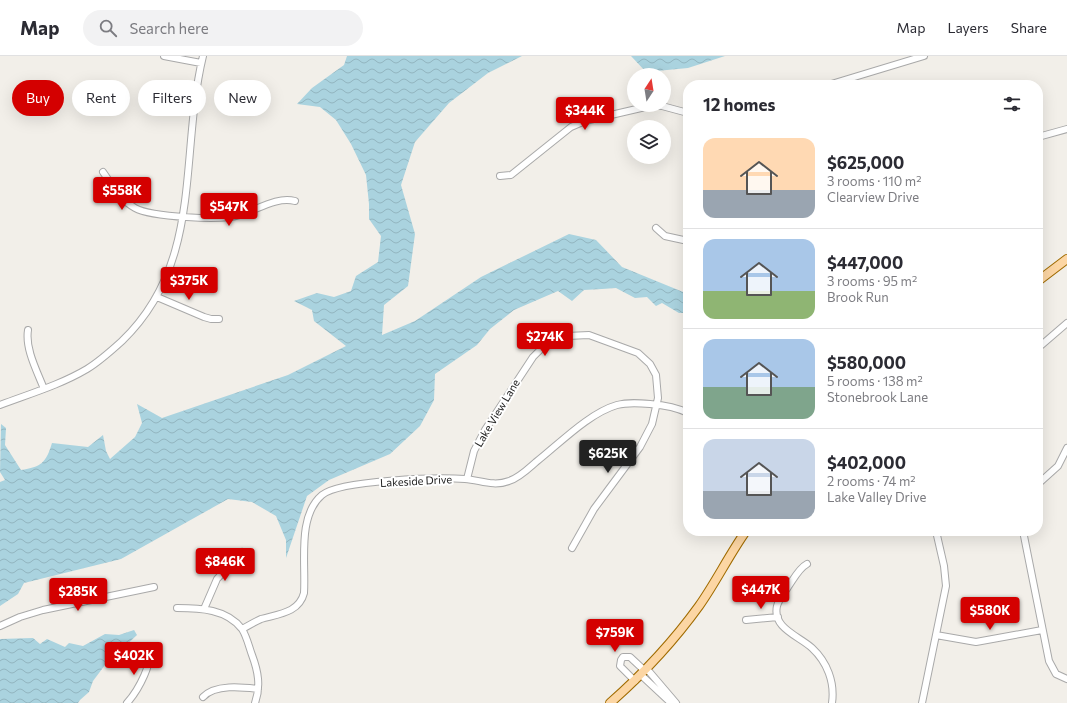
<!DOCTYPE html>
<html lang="en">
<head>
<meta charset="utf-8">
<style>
	:root { --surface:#fff; --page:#f2f2f3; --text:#2b2b33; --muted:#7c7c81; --line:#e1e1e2; --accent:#d40000 }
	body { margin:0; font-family:Commissioner,sans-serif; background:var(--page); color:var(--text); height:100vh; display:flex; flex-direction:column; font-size:15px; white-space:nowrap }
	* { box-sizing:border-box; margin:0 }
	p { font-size:13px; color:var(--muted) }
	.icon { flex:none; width:22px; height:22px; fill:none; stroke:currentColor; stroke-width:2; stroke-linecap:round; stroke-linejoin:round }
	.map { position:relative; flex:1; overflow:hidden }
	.details { position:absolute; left:683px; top:24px; width:360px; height:456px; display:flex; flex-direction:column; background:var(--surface); border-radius:16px; box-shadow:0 4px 16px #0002 }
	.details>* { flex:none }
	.banner { position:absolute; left:12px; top:24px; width:380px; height:36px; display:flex; gap:8px }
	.needle { width:26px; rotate:12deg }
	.buttons { position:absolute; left:627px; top:12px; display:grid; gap:8px }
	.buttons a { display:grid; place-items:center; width:44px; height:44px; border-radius:50%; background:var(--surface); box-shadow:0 4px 16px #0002; font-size:20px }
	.price { position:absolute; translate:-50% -34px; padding:0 9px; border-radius:4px; background:var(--accent); color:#fff; font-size:13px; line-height:26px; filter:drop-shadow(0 1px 2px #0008) }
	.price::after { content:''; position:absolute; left:50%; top:24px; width:12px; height:9px; margin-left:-6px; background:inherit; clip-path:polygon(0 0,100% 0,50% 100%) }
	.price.active { background:#222; color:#fff }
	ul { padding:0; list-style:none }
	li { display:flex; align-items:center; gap:12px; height:100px; padding:0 20px }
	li+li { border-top:1px solid var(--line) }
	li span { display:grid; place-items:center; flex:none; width:112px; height:80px; border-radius:12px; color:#555 }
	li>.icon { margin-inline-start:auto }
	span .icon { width:48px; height:48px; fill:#fffc; stroke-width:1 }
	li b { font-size:17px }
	h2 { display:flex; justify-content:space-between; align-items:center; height:48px; padding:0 20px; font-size:17px }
	.chip { padding:0 14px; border-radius:18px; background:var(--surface); box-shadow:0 4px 16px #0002; font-size:14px; line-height:36px }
	.chip.active { background:var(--accent); color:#fff }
	header { display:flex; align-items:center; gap:24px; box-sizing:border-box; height:56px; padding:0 20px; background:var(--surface); border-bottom:1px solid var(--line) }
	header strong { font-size:19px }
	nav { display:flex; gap:22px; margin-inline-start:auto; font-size:14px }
	.search { width:280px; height:36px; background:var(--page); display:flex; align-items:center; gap:10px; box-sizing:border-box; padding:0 14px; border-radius:22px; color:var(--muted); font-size:15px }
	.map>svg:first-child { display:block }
</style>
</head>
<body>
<header>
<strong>Map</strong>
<div class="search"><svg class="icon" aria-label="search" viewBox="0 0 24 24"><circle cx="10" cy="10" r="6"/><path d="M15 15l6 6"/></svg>Search here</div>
<nav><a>Map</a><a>Layers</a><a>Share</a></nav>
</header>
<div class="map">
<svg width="1067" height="647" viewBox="0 0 1067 647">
	<defs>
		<pattern id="water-waves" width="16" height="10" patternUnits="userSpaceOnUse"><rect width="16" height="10" fill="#aad3df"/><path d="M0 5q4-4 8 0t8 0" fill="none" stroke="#92b5bf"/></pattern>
	</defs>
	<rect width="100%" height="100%" fill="#f2efe9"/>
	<!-- water -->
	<path fill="url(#water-waves)" d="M347,0H522L488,17L449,47L415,86L401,129L415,178L408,230L384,249L382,279L415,265L481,221L569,178L596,184L622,211L688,238V257H679L662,247L656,250L647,241L635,242L616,232L602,233L584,234L572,245L558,235L514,254L490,273L477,289L435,318L434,344L420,370L390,398L329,424L307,440L286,502V484L276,460L252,446L228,443L121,503L24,527L18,538L0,550V426L5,424L0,416L1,368L6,372L5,389L21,414C41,411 46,407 52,387L88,391L103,379L106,395L110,403L135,381L142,367L137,348L162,362L288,319L346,290L314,265L312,254L294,245L317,237L334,241L351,235L356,220L378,206L381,180L369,163V148L366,119L351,88L336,64L320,51L297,48L312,32L344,9Z
		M631,0H725L688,12L646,16Z
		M134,574L137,579L105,609L93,625L89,636L80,644L78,647H0V583L33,582L40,588L47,583L65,591L69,587L83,590L105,578L119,579Z"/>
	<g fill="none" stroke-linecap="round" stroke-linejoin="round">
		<defs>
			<path id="minor" d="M164,0L201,7
				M828,29L924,0
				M1038,81L1067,73
				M103,116C113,130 119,143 135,152C151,161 222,165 240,159C257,154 277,140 295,145
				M500,120L511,119L571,71L585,65L654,49L662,50L688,57
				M656,172L665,180L688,185
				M157,241L204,261L211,263H219
				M28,274C25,293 37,315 44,333
				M1038,292L1067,267
				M0,349C29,338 60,329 87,313C100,305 111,295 122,285C204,206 179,100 203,0
				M467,423L474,395L485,374L533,301L545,289L567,280L589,279L638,297L650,308L656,319L658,342L652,368L640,391L594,453L572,492
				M1038,428L1058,410L1067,392
				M1023,475L1049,605L1056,618L1067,623
				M807,508C799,512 793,524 788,531C784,537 779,543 777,550C772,572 799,580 812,592C827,606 835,626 832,647
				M177,552C200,552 227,553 242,573C247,581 249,591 252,599C258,615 261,630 255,647
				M204,553L217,523L242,496
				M746,564L778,561
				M0,570L20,561L43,554L154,531
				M242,573C248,570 254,566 261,563C278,558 299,557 304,537C306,507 297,460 322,439C340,424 439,421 465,423C480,424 493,431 509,425C519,422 528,413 536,406C559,388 589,357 617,349C628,346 639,347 650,348C663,349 676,351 688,357
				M936,579L976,586L1042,574
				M647,613L676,647
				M641,619L671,647
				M635,625L620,610L621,604L623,601H630L645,615
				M203,641C215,628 242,631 258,633
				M127,647C136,637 158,602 145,591
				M922,647L946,530L944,510L936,475"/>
			<path id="major" d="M1038,225L1067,203
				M610,647C643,618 673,586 699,550C716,526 729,499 746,475"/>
		</defs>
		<!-- minor casing -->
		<use href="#minor" stroke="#a9a9a9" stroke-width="8"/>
		<!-- major casing -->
		<use href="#major" stroke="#a06b00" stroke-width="10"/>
		<!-- minor -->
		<use href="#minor" stroke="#fff" stroke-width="6"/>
		<!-- major -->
		<use href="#major" stroke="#fcd6a4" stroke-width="8"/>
	</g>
	<g text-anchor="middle" stroke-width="4" stroke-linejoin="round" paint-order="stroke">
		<!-- street labels -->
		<g font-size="11" fill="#222" stroke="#fff">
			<text transform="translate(497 357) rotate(-59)" y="4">Lake View Lane</text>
			<text transform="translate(416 425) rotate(-3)" y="4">Lakeside Drive</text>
		</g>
	</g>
</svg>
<div class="buttons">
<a><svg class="needle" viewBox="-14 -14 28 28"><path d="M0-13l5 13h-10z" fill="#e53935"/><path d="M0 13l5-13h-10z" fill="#7c7c81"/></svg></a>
<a><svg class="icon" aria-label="layers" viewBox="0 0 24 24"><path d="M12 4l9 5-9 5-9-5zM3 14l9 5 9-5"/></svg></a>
</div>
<b class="price" style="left:585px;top:75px">$344K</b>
<b class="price" style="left:122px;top:155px">$558K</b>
<b class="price" style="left:229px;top:171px">$547K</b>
<b class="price" style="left:189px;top:245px">$375K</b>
<b class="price" style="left:545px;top:301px">$274K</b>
<b class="price active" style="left:608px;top:418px">$625K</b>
<b class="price" style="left:225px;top:526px">$846K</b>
<b class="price" style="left:761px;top:554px">$447K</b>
<b class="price" style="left:78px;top:556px">$285K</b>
<b class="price" style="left:990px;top:575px">$580K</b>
<b class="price" style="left:615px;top:597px">$759K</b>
<b class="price" style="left:134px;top:620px">$402K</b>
<div class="banner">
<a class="chip active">Buy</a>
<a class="chip">Rent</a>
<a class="chip">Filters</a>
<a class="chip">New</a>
</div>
<section class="details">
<h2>12 homes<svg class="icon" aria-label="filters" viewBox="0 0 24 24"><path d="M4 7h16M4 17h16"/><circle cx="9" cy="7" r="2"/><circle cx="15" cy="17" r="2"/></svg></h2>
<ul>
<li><span style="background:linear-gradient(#ffd9b3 65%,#9aa5b1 0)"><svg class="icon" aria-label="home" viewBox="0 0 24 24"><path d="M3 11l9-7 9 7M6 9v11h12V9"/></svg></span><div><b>$625,000</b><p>3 rooms · 110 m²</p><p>Clearview Drive</p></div></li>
<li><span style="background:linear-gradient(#a9c7e8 65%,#8fb573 0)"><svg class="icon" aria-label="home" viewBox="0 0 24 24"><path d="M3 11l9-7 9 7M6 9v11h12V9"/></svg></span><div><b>$447,000</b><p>3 rooms · 95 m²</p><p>Brook Run</p></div></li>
<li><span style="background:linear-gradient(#a9c7e8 60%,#7fa58c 0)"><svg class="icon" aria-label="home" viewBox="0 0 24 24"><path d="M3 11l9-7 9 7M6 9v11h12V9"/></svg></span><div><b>$580,000</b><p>5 rooms · 138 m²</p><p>Stonebrook Lane</p></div></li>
<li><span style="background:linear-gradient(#c9d6e8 65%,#9aa5b1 0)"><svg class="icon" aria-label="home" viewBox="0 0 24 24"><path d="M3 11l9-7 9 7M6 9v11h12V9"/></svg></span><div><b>$402,000</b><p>2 rooms · 74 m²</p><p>Lake Valley Drive</p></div></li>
</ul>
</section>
</div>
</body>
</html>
